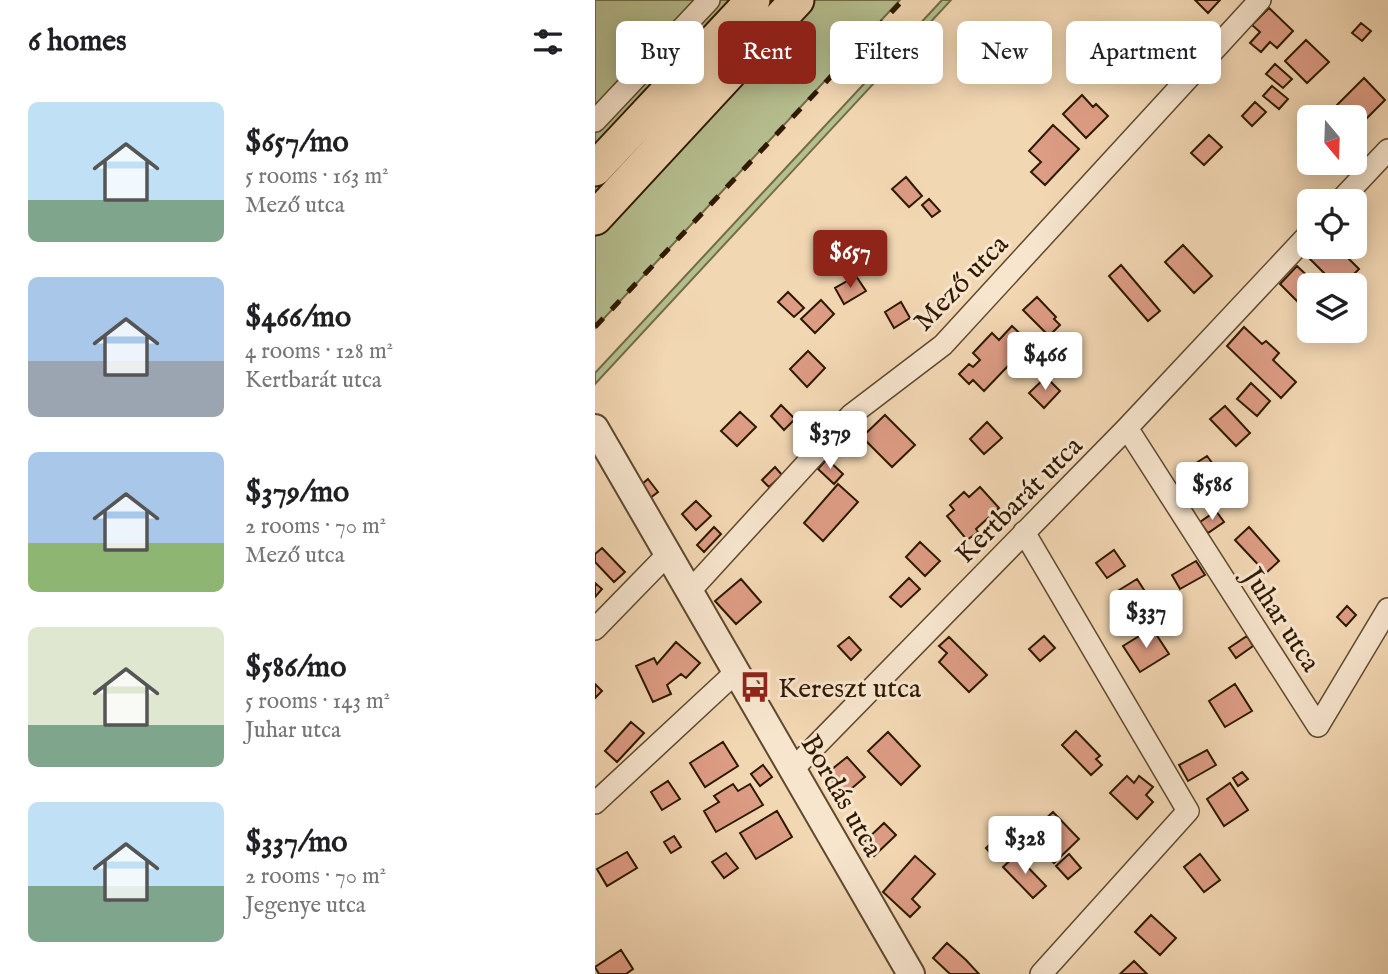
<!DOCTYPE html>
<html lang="en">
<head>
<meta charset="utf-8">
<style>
	:root { --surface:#fff; --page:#f6f6f6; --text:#202124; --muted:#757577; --accent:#8f2418 }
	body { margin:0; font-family:"IM FELL English",serif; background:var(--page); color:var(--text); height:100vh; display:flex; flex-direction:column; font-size:26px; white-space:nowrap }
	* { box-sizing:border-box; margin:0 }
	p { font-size:23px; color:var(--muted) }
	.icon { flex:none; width:38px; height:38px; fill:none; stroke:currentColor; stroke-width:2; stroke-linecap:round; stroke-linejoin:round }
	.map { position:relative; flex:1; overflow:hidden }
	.side { display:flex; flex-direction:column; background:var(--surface); width:595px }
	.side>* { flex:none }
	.guide { position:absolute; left:21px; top:21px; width:665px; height:63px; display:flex; gap:14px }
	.needle { width:46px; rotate:161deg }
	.buttons { position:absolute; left:702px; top:105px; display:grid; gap:14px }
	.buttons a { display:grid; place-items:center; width:70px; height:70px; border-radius:10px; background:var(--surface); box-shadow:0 4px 18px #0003; font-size:35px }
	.price { position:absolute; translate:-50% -60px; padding:0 16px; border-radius:7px; background:#fff; color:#222; font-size:23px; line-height:46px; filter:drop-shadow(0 2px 4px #0008) }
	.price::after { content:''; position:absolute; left:50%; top:42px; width:21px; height:16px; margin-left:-10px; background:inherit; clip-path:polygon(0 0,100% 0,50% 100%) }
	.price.selected { background:var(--accent); color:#fff }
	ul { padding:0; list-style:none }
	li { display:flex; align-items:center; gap:21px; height:175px; padding:0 28px }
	li span { display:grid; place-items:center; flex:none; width:196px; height:140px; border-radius:10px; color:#555 }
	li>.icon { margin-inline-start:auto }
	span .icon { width:84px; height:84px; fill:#fffc; stroke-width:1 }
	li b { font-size:30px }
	h2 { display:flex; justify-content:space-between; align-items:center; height:84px; padding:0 28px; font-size:30px }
	.chip { padding:0 24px; border-radius:10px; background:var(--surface); box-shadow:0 4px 18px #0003; font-size:24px; line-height:63px }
	.chip.selected { background:var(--accent); color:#fff }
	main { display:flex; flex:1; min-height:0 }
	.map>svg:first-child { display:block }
</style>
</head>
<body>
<main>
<section class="side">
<h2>6 homes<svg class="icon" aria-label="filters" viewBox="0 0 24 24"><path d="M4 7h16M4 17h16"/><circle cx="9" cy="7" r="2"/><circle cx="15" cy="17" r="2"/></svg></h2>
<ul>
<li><span style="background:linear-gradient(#bfe0f5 70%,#7fa58c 0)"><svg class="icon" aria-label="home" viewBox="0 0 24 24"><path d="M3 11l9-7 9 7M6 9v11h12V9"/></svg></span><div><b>$657/mo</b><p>5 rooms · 163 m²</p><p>Mező utca</p></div></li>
<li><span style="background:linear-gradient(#a9c7e8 60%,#9aa5b1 0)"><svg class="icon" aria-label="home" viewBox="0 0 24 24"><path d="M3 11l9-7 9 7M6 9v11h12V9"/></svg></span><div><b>$466/mo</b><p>4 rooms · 128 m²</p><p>Kertbarát utca</p></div></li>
<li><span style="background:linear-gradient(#a9c7e8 65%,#8fb573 0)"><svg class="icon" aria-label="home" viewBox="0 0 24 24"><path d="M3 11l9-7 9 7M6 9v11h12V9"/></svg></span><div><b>$379/mo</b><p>2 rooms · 70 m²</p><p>Mező utca</p></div></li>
<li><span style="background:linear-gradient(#dfe7d0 70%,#7fa58c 0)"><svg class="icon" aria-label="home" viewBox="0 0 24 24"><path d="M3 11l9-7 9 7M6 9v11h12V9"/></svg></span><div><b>$586/mo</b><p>5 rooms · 143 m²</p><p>Juhar utca</p></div></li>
<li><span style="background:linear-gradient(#bfe0f5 60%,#7fa58c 0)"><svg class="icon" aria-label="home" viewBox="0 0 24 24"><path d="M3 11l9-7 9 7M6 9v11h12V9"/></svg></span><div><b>$337/mo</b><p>2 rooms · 70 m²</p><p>Jegenye utca</p></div></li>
</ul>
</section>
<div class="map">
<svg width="793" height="974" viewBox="0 0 793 974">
	<rect width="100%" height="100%" fill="#f2d7b3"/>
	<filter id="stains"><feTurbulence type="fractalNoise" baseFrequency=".00286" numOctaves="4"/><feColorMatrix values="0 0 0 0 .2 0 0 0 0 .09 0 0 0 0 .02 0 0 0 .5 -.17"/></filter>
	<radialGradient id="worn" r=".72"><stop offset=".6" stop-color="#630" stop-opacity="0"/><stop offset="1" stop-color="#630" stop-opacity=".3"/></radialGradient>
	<!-- green -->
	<path fill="#b6bf90" stroke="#726c48" stroke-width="2" d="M0,0H305L0,328Z
		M347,0H356L0,384V373Z"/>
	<!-- building -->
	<path fill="#dd9c84" stroke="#2e1900" stroke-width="2" d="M600,0H625L613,13Z
		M674,8L698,31L682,48L675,42L666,52L655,43L665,32L657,25Z
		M766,23L776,31L767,41L757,33Z
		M711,40L734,62L712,83L690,61Z
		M680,64L697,79L688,88L671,74Z
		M769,78L790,100L760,130V117H730Z
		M677,86L693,99L684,109L668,96Z
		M487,95L498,107L501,104L513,116L491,138L468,114Z
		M660,102L671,112L657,126L647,116Z
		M458,125L484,149L450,185L436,172L446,162L434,151Z
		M614,135L627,147L609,165L596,153Z
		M311,177L327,196L314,207L297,189Z
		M334,199L345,211L337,217L327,205Z
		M588,245L617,276L599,293L570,262Z
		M720,247H742L764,269L748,285H741L711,255Z
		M248,248L261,269L252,275L239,254Z
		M526,265L565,311L553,321L514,276Z
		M702,266L722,285H714V313L685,284Z
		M261,276L271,291L249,304L240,288Z
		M193,292L209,308L199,317L183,302Z
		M442,297L461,317L459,319L465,325L454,336L428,310Z
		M226,300L239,314L220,333L206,319Z
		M306,302L315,318L299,328L290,312Z
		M417,326L435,343L389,391L378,380L374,384L364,374L374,364L378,367L385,360L378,353L397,333L404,340Z
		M649,327L667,344L671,341L684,353L678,360L701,382L686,398L632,346Z
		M213,351L230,368L212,387L195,369Z
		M451,377L465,391L449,408L434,393Z
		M656,383L675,401L662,416L642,399Z
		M186,405L200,419L189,430L176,416Z
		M630,406L655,433L641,446L615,419Z
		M145,412L161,427L142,446L126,431Z
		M290,415L320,445L297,467L267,437Z
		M392,422L407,438L389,454L375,439Z
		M242,441L250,448L245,454L236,447Z
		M612,456L633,484L613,500L603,487L607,484L595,467Z
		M232,459L248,474L239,484L223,469Z
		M180,467L187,475L174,487L167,480Z
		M53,479L63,492L55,498L46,485Z
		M243,484L263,502L228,541L209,523Z
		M385,487L404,508L381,529L383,532L372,540L352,516L359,510L355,505L369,492L374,497Z
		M101,501L116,516L101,530L87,514Z
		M621,511L629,522L613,533L605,522Z
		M119,527L126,534L109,552L102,545Z
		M654,527L684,561L671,573L640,540Z
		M325,542L345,561L330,576L311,557Z
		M7,548L30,572L19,582L0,562V554Z
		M519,550L530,566L512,578L501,563Z
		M601,561L610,575L585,589L577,575Z
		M314,578L325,589L306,607L295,597Z
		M146,579L166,602L141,624L120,601Z
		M542,579L560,607L539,621L521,592Z
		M0,583L7,589L0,597Z
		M752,606L761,615L751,626L742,617Z
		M557,628L574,654L545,672L528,646Z
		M449,636L460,648L445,661L434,649Z
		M652,636L658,646L641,658L634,648Z
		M254,637L266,650L256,660L243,646Z
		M354,637L392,675L374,692L344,662L352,653L344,646Z
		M81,642L105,663L91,678L86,674L72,685L76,694L58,702L41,666L59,658L62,664Z
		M0,684L7,691L0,698Z
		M640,684L657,711L630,727L614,701Z
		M36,722L49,733L22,762L10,751Z
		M481,731L505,756L501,759L507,765L496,775L467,745Z
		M293,732L325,766L306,785L273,751Z
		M128,742L143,766L110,787L95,763Z
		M612,750L621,765L593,781L584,765Z
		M252,757L270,777L249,795L231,774Z
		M168,765L177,777L165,786L156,774Z
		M647,772L653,779L643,786L638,778Z
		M532,776L539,783L544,776L558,787L551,795L558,802L542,819L515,793Z
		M73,781L85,799L67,810L56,792Z
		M635,783L653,810L629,826L612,799Z
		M138,784L143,791L155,784L168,805L121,832L109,811L124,802L119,796Z
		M182,811L197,837L161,859L145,833Z
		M458,812L484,839L459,863L432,836Z
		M289,823L301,835L279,856L267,844Z
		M79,836L86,847L76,853L69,842Z
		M402,838L410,846L399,857L391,848Z
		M32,852L42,868L12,886L2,869Z
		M131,853L143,868L129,878L117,862Z
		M474,854L486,868L473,879L461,866Z
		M605,854L625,880L609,892L589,867Z
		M421,855L451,886L438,898L408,867Z
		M320,856L340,874L317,899L325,907L315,917L288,892Z
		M556,915L581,938L565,955L540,932Z
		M352,943L371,960L384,974H355L338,958Z
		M26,950L38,969L31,974H4L0,967Z
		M539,961L552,974H525Z"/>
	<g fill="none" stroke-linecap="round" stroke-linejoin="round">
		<defs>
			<path id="minor" d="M0,121L114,0
				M745,201L793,150
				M532,428L723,726L793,609
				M429,532L593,811L446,974
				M94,592L256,415L348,345L665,0
				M0,629L72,555
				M197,770L532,428L714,234
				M0,803L140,673"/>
			<path id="tertiary" d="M0,428L316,974"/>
			<path id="primary" d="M0,169L158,0
				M0,218L202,0"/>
		</defs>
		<!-- minor casing -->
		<use href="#minor" stroke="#5f482d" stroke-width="24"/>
		<!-- tertiary casing -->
		<use href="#tertiary" stroke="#5f482d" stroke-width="30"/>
		<!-- primary casing -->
		<use href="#primary" stroke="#2e1900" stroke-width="37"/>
		<!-- minor -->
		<use href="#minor" stroke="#f7e5ce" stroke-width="21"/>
		<!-- tertiary -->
		<use href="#tertiary" stroke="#f7e5ce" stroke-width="26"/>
		<!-- primary -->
		<use href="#primary" stroke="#f2d7b3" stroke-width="33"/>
		<!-- rail -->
		<path stroke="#2e1900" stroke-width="5" stroke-dasharray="12 12" stroke-linecap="butt" d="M0,327L308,0"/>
	</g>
	<!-- icons -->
	<defs>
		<symbol id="bus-bare" viewBox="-9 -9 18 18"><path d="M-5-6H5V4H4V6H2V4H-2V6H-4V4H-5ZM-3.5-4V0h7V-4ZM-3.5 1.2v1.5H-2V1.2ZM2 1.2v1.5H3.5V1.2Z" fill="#8f2418" stroke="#f7e5ce" stroke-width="2.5" paint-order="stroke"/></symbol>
	</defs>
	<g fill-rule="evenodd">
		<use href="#bus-bare" x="138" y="665" width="44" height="44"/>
	</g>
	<g text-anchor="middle" stroke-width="6" stroke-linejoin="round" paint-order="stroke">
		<!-- street labels -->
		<g font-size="28" fill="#2e1900" stroke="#f7e5ce">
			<text transform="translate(365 282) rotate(-46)" y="10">Mező utca</text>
			<text transform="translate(423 499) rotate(-45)" y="10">Kertbarát utca</text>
			<text transform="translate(688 619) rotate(57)" y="10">Juhar utca</text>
			<text transform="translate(248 795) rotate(60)" y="10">Bordás utca</text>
		</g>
		<!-- poi labels -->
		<g font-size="28" fill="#2e1900" stroke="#f7e5ce" text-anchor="start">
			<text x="183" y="697">Kereszt utca</text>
		</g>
	</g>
	<rect width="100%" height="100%" filter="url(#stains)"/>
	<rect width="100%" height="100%" fill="url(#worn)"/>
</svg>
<div class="buttons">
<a><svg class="needle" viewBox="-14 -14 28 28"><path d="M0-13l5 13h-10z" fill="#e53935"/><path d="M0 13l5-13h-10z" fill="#757577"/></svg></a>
<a><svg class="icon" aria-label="locate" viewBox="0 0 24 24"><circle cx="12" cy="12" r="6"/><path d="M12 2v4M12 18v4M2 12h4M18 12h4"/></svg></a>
<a><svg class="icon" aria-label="layers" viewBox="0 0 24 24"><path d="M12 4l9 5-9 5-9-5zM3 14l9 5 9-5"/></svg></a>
</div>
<b class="price selected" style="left:255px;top:290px">$657</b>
<b class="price" style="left:450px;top:392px">$466</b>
<b class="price" style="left:235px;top:471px">$379</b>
<b class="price" style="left:617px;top:522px">$586</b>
<b class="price" style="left:551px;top:650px">$337</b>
<b class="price" style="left:430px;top:876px">$328</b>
<div class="guide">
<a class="chip">Buy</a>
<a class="chip selected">Rent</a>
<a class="chip">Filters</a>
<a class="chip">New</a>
<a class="chip">Apartment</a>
</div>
</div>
</main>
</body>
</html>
